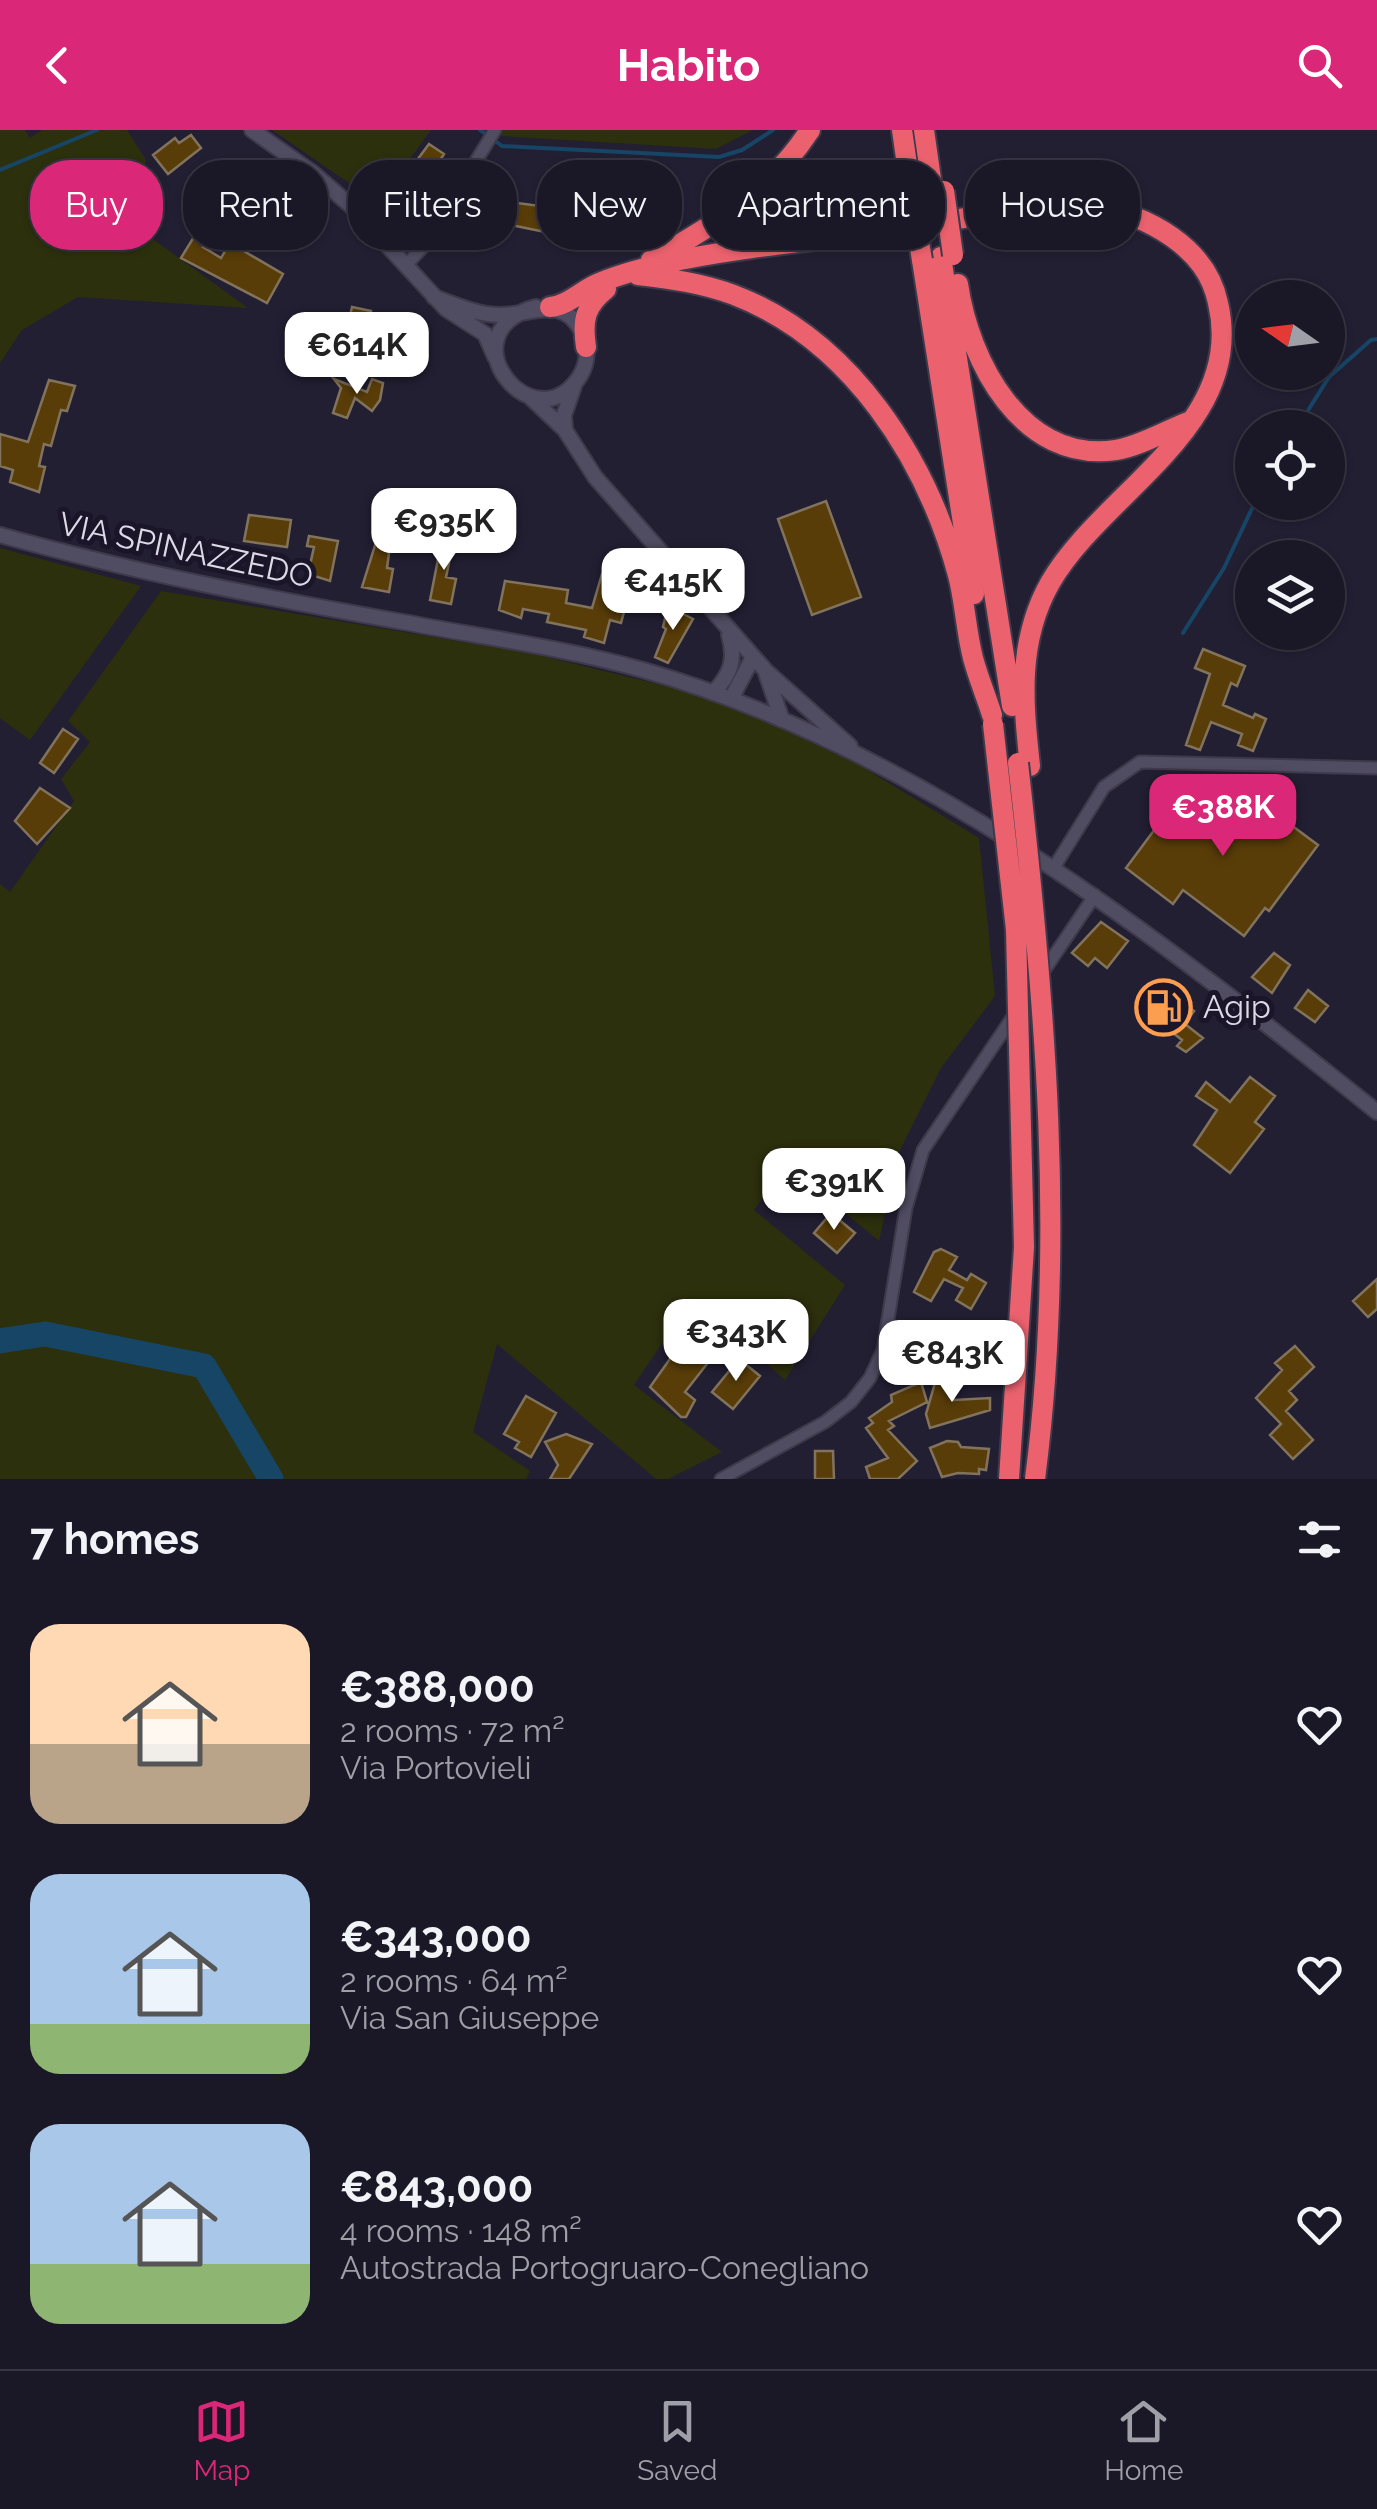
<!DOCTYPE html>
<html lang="en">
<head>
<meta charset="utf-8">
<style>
	:root { --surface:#1a1726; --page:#23202e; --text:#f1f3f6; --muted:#9f9fa7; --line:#383643; --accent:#db2777 }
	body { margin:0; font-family:Raleway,sans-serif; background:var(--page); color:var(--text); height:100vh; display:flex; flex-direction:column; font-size:38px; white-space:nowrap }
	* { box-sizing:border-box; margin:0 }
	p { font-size:32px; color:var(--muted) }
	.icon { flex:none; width:55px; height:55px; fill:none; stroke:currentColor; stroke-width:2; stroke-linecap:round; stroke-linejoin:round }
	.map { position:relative; height:1349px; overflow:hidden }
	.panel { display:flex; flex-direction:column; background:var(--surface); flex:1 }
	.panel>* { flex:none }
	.top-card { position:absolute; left:30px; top:30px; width:1318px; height:90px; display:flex; gap:20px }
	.needle { width:65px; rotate:284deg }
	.controls { position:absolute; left:1235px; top:150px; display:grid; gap:20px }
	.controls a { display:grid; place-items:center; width:110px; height:110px; border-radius:50%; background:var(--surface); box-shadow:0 2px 8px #0004,0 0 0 2px var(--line); font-size:50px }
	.price { position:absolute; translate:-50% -85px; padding:0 22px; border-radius:20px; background:#fff; color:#222; font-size:32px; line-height:65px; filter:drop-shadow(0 2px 5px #0008) }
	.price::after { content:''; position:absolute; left:50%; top:60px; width:30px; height:22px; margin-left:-15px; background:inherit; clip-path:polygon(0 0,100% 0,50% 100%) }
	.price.selected { background:var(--accent); color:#fff }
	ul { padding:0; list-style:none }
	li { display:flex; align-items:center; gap:30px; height:250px; padding:0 30px }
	li span { display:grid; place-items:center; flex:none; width:280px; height:200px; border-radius:30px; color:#555 }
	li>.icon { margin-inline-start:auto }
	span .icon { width:120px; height:120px; fill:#fffc; stroke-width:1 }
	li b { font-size:42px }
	h2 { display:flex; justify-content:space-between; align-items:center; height:120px; padding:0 30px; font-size:42px }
	.pill { padding:0 35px; border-radius:40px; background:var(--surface); box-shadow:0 2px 8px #0004,0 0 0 2px var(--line); font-size:35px; line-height:90px }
	.pill.selected { background:var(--accent); color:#fff }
	header { display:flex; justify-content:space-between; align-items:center; height:130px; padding:0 30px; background:var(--accent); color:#fff; font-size:45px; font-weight:700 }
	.tab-bar { display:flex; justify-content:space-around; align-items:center; height:140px; border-top:2px solid var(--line); background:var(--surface); font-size:28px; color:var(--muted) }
	.tab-bar a { display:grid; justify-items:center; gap:5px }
	.tab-bar .selected { color:var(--accent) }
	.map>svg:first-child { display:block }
</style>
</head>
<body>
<header><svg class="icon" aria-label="back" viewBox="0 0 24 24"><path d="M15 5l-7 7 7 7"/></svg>Habito<svg class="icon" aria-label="search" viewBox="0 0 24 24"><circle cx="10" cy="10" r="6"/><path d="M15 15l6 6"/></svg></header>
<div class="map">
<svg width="1377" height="1349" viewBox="0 0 1377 1349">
	<rect width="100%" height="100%" fill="#231f33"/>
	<!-- green -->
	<path fill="#2c300d" d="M0,0H25L30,8L42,0H127L146,30L128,91L248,178L78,167L22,200L0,233Z
		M272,0H431L378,73Z
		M494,0H753L716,19L517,7L502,6Z
		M0,418L141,456L30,610L0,588Z
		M161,461L534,524L715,568L856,633L979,708L995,866L941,938L898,1024L879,1111L787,1035L754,1080L845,1155L785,1250L692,1169L634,1255L722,1322L668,1349H656L497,1214L473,1302L530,1341L526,1349H0V754L10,762L74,671L61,649L90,612L68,591Z"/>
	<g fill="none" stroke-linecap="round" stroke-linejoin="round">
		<!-- stream -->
		<path stroke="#174566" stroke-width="4" d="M480,0L502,16L719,27L742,20L773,0
			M0,40L97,0
			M1297,298L1329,247L1371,210L1377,209
			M1183,503L1224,438L1255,372"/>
		<!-- river -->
		<path stroke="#174566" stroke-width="25" d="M0,1211L45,1204L204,1236L271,1349"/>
	</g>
	<!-- building -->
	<path fill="#593d09" stroke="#82735d" stroke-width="2.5" d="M191,5L201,18L168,44L153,25L175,8L179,13Z
		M429,14L444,24L410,76L397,68L415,40L412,37Z
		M253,33L277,51L260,75L279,87L282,82L287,84L300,66L313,76L286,114L279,110L276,113L246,92L240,101L219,85L223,77L207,59L217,50L230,65Z
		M517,73L548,77V84L552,85L550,103L511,95Z
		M203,92L215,98L203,117L221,128L230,113L283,144L267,173L181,128Z
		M352,177L371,181L361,220L343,216Z
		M334,249L367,262L372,249L383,253L380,270L372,281L355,268L347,288L333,283L341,258Z
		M49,250L75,256L67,281L61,280L51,316L44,314L39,336L45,337L39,362L10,352L13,340L0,336V304L28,312Z
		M826,371L861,467L812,485L778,389Z
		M249,385L291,390L287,417L244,411Z
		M443,404L455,406L446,447L456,449L451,474L430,470Z
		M309,406L338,411L330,451L308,444L314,417L307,416Z
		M378,406L391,408L387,438L393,439L389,462L362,457Z
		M613,435L639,442L637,449L653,453L647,476L627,471L621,493L610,490L604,513L584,507L586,500L547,492L549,484L523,479L521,488L499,480L505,451L568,460L566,473L592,478L602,444L610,446Z
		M668,476L693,489L668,533L655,527L666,499L663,497Z
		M1203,519L1245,536L1237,556L1231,553L1223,575L1253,588L1255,584L1266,589L1253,621L1238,615L1242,604L1211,592L1200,620L1186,615L1210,544L1195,538Z
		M63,599L78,609L54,643L40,633Z
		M40,658L70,678L37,714L15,691Z
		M1181,664L1205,682L1213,671L1239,691L1256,669L1318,715L1269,781L1265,778L1244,806L1183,760L1173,774L1126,738Z
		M1101,792L1128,811L1107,838L1095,828L1088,836L1072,823Z
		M1274,823L1290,835L1272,863L1252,847Z
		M1308,860L1328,876L1315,892L1295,878Z
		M1180,871L1194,881L1185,894L1203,908L1186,922L1177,916L1182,910L1158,891L1173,872L1177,875Z
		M1250,947L1275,966L1255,992L1264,999L1230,1043L1194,1015L1217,980L1196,966L1206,952L1230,972Z
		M831,1083L855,1103L837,1123L814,1103Z
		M941,1119L957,1127L949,1140L967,1150L971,1144L986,1153L971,1179L956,1170L963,1158L944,1149L931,1171L914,1162L934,1122Z
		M1377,1149V1179L1368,1187L1353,1171Z
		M694,1195L721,1216L685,1262L695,1270L686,1287H681L650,1257Z
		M948,1213L962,1217V1227L985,1233L982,1243L939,1237Z
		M1295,1216L1314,1237L1289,1261L1297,1270L1286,1281L1313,1310L1293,1329L1270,1305L1281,1294L1256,1268L1282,1240L1275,1233Z
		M739,1229L760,1246L733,1279L712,1262Z
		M939,1239L954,1270L990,1268V1280L930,1298L926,1284Z
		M921,1252L927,1272L889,1291L894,1296L888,1300L917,1331L898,1349H870L866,1337L888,1328L866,1298L873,1293L869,1288L892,1272L891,1265Z
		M526,1266L556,1283L531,1327L515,1318L519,1312L504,1304Z
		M566,1304L592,1314L569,1349H550L558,1335L545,1312Z
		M947,1311L958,1312L961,1317L989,1319L986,1340L979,1339V1344L958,1343L942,1347L930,1318Z
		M815,1321H833L834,1349H815Z"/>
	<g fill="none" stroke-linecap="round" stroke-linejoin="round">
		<defs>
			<path id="minor" d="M406,135L424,116L495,0
				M1053,739L1104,657L1140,632L1377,638
				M721,1349L825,1292L851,1272L870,1248L883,1220L906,1078L923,1020L1095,765"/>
			<path id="tertiary" d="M252,0L313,43L351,76L446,179L485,204L495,227
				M434,167C455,175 478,185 501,185C531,185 563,164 582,202C589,216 588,233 580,246C535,317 442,203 536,177
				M529,266L565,300L595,347L766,541L850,616
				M565,299L564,285L575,253
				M0,405C132,442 267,468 403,492C482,507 565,518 643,540C921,619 1155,805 1377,982
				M766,543L782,590
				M713,563C731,544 736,530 729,505
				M731,569L753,527"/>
			<path id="motorway" d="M902,0L912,70
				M924,0L933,63
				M941,127L1012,576
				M651,130C713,97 772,59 810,0
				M922,130L974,464
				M638,145C671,149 702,153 734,165C851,210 926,328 958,445C965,472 966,501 973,528C978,547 986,566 992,585
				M958,154C969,231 1022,334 1116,320C1140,316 1165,301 1188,292
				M550,177C567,176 581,161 597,154C617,145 640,139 661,134C737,117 817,111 893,100C959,91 1029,71 1096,78C1124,81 1149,91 1172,107C1196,124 1212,144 1218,173C1247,296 1102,362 1050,453C1017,512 1023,572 1030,636
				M586,217C582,190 585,176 606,159"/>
		</defs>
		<!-- minor casing -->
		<use href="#minor" stroke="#3f3a4b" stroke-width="15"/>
		<!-- tertiary casing -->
		<use href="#tertiary" stroke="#3f3a4b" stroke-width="18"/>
		<!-- motorway casing -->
		<use href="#motorway" stroke="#3f3a4b" stroke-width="24"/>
		<!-- minor -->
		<use href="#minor" stroke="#504c62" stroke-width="11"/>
		<!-- tertiary -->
		<use href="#tertiary" stroke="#504c62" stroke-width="14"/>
		<!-- motorway -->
		<use href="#motorway" stroke="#eb626e" stroke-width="20"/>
		<defs>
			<path id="motorway-bridge" d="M944,61L953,125
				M912,70L922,130
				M993,594L1016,800L1024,1117L1009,1349
				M1018,633C1045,869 1066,1112 1035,1349"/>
		</defs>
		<!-- motorway-bridge casing -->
		<use href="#motorway-bridge" stroke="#3f3a4b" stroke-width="24" stroke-linecap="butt"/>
		<!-- motorway-bridge -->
		<use href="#motorway-bridge" stroke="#eb626e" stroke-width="20"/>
	</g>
	<!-- icons -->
	<defs>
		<symbol id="fuel-ring" viewBox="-11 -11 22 22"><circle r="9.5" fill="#1a1528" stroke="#fb9e50" stroke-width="1.5"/><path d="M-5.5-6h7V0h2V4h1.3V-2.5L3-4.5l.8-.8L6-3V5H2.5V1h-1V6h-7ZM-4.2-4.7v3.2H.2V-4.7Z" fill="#fb9e50"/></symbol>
	</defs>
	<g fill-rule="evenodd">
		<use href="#fuel-ring" x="1132" y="846" width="63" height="63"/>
	</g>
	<g text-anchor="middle" stroke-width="10" stroke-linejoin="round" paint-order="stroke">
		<!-- street labels -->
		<g font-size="32" fill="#dddae8" stroke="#1a1528">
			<text transform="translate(186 420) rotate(12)" y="11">VIA SPINAZZEDO</text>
		</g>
		<!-- poi labels -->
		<g font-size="32" fill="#dddae8" stroke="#1a1528" text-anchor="start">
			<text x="1203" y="888">Agip</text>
		</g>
	</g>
</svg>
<div class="controls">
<a><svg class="needle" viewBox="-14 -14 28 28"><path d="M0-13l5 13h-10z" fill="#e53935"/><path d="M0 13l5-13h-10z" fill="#9f9fa7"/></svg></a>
<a><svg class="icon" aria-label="locate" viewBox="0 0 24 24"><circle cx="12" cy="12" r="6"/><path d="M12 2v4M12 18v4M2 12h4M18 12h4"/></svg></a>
<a><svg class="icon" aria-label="layers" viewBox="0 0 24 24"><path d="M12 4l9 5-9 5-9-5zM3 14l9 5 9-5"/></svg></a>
</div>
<b class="price" style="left:357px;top:267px">€614K</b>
<b class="price" style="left:444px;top:443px">€935K</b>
<b class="price" style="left:673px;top:503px">€415K</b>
<b class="price selected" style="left:1223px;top:729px">€388K</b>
<b class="price" style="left:834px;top:1103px">€391K</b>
<b class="price" style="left:736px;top:1254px">€343K</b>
<b class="price" style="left:952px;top:1275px">€843K</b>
<div class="top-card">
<a class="pill selected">Buy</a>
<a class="pill">Rent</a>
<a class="pill">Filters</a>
<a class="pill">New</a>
<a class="pill">Apartment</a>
<a class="pill">House</a>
</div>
</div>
<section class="panel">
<h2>7 homes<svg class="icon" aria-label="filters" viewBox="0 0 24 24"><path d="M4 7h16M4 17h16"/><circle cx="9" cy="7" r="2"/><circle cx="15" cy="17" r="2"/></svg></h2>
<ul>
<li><span style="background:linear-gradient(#ffd9b3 60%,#b9a48a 0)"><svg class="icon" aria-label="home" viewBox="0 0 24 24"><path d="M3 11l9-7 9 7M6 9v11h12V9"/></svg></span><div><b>€388,000</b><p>2 rooms · 72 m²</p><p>Via Portovieli</p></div><svg class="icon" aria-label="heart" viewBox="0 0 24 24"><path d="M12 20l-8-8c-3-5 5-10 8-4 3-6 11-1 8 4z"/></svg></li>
<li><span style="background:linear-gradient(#a9c7e8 75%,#8fb573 0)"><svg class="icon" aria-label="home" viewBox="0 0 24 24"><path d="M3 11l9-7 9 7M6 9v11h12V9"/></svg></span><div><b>€343,000</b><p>2 rooms · 64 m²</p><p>Via San Giuseppe</p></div><svg class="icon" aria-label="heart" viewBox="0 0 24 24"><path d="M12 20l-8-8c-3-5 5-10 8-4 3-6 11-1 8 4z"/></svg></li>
<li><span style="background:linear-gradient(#a9c7e8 70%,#8fb573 0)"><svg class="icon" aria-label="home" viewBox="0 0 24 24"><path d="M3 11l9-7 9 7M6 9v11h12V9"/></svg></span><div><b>€843,000</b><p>4 rooms · 148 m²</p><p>Autostrada Portogruaro-Conegliano</p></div><svg class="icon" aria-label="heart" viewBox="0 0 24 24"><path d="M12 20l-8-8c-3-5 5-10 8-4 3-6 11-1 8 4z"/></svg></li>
</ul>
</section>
<nav class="tab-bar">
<a class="selected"><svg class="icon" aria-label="map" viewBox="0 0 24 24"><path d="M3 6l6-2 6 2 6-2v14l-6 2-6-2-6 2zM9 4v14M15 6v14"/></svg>Map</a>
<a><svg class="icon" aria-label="saved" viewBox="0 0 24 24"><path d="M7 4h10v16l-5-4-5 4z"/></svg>Saved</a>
<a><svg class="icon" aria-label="home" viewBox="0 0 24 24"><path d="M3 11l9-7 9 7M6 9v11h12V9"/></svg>Home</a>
</nav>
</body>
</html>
